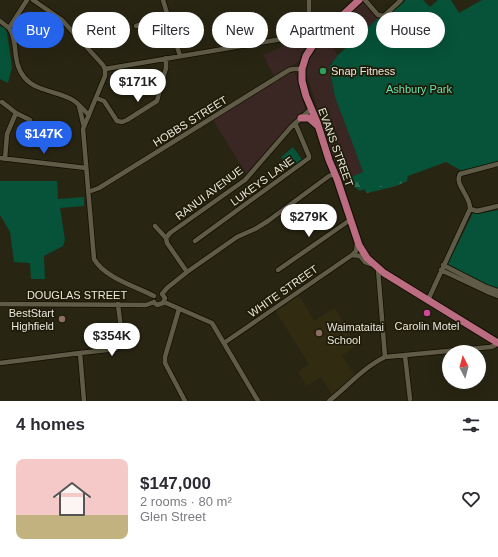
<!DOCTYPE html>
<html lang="en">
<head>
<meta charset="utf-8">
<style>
	:root { --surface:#fff; --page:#f2f2f3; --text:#2b2b33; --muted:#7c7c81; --line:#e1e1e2; --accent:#2563eb }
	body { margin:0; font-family:Arial,sans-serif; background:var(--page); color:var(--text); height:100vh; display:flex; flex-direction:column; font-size:15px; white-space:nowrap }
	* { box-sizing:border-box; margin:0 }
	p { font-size:13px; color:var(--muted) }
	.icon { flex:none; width:22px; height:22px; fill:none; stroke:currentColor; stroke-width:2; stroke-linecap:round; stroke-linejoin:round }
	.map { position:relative; height:401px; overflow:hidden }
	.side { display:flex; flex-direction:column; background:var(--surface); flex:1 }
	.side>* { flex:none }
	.top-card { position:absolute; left:12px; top:12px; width:474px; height:36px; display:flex; gap:8px }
	.needle { width:26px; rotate:354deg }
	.controls { position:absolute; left:442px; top:345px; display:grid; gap:8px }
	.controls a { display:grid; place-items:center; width:44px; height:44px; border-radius:50%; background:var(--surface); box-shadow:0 4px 16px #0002; font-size:20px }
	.price { position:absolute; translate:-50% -34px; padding:0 9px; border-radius:14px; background:#fff; color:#222; font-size:13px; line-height:26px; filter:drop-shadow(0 1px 2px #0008) }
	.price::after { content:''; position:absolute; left:50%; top:24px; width:12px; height:9px; margin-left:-6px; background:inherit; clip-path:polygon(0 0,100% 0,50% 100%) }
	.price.active { background:var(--accent); color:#fff }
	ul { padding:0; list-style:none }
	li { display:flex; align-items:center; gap:12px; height:100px; padding:0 16px }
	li+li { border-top:1px solid var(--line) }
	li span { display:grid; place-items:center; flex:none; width:112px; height:80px; border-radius:8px; color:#555 }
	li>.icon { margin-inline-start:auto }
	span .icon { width:48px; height:48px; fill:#fffc; stroke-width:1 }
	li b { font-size:17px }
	h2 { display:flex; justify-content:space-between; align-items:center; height:48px; padding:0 16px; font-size:17px }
	.pill { padding:0 14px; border-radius:18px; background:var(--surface); box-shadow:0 4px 16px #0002; font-size:14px; line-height:36px }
	.pill.active { background:var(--accent); color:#fff }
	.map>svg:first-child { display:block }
</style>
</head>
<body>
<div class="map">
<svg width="498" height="401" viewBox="0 0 498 401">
	<defs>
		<pattern id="forest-firs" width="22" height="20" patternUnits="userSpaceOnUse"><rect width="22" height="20" fill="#065339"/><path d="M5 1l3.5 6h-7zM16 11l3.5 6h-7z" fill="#2a6c55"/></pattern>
	</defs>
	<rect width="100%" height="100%" fill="#292513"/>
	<!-- commercial -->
	<path fill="#3a2723" d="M362,0L378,18L360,34L344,17Z
		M302,38L306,39L307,42L298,62L274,76L263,55Z
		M324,38L338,55L329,67L335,97L363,172L341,181L307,76V66L310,59Z
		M290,72L295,73L305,109L247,175L213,120Z"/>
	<!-- built -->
	<path fill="#312b12" d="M298,294L314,321L335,308L356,345L342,356L355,375L332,394L321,377L306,386L298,372L309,364L275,310Z"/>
	<!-- forest -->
	<path fill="url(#forest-firs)" d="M358,158L441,160L408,173L407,181L396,186L367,193L364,189L360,191L350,183L351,177L363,172Z"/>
	<!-- green -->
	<path fill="#065339" d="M406,0H423L430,7L438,0H451L459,13L482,0H498V163L462,171L446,162L370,190L335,97L329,67L338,55L378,18L384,20Z
		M0,26L5,28L7,33L12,67L8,83L0,79Z
		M293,147L303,161L291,170L281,157Z
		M0,181H57L58,199L84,197V206L60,208L65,240L63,246L44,256L45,279H31L30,263L14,262L10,232L0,215Z
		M498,210V289L483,284L448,264L473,213L478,214Z"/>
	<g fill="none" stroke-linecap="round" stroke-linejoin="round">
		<defs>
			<path id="minor" d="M27,0L9,28C19,41 11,61 24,77C35,91 56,91 71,99C78,102 83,110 89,115
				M33,0L62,20L103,65L105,69V76L83,129L94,259C105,278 135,286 154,296
				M163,0L180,56
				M309,0V32L316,40
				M365,0L378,15L384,16L401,0
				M0,21L9,28
				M136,26L167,16
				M105,69L288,38L309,32
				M96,98L104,101L117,121L122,122L127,120L157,101L166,68V58
				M2,102L16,113
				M79,106L84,127
				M0,158L86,168
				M5,159L7,134L16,113L30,120
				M88,192L99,188L289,70L293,69H302
				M470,209L477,211L498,206
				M155,226L166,238L167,243L187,272
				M166,238L170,233L245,180L291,127L311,109
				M195,241L309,158V156L295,123
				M352,255L360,256L365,262L371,264
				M443,265L486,287L498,291
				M378,269L385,357
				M278,270L350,220
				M441,270L490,293L498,296
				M162,294L167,288L187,272L237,237L255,229L268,221L329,176L334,174
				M428,300L470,209C471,196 454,185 460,174L498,164
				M154,302L157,305L163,303L165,298L162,294
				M164,302L212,323L258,401
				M0,304L146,305L154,302
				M179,309L165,357V363L185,401
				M224,343L352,255L356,251L357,244
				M405,356L410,399
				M0,363L80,353
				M84,401L80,353L116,349C125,337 119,318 118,304
				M329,401C348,386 364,367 385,357L490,347L494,346L496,343"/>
			<path id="highway" d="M359,0L317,39L306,56L302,69V81L306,96L317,122L329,160L337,179L359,245L367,258L384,273L498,343
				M301,118H309L317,125"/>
		</defs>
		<!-- minor casing -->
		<use href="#minor" stroke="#120e01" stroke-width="6"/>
		<!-- highway casing -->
		<use href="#highway" stroke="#120e01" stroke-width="9"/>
		<!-- minor -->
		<use href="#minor" stroke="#5f5b47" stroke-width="4.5"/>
		<!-- highway -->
		<use href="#highway" stroke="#bb6c81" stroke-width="7"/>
	</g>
	<!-- markers -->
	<circle fill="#2e9e5b" stroke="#201c0a" stroke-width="1.5" cx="323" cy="71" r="4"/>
	<circle fill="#d1479c" stroke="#201c0a" stroke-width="1.5" cx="427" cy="313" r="4"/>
	<g fill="#8d6e63" stroke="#201c0a" stroke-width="1.5">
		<circle cx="62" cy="319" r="4"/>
		<circle cx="319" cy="333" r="4"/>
	</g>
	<g text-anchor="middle" stroke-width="3.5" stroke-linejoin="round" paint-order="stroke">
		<!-- poi labels -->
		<g font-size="11" fill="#eae8dc" stroke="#201c0a" text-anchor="start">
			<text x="331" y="75">Snap Fitness</text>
			<text x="54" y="317" text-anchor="end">BestStart<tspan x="54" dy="13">Highfield</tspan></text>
			<text x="427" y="330" text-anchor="middle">Carolin Motel</text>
			<text x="327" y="331">Waimataitai<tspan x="327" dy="13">School</tspan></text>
		</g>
		<!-- park labels -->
		<g font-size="11" fill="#64e0ad" stroke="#201c0a">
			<text x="419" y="93">Ashbury Park</text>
		</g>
		<!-- street labels -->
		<g font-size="11" fill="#eae8dc" stroke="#201c0a">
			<text transform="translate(190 121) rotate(-32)" y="4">HOBBS STREET</text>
			<text transform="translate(336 147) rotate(70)" y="4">EVANS STREET</text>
			<text transform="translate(262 181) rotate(-36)" y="4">LUKEYS LANE</text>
			<text transform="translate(209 193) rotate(-37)" y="4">RANUI AVENUE</text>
			<text transform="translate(283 291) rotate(-35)" y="4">WHITE STREET</text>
			<text x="77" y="299">DOUGLAS STREET</text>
		</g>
	</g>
</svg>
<div class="controls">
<a><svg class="needle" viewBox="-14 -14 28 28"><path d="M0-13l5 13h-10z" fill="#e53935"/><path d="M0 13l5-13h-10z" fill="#7c7c81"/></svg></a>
</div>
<b class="price" style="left:138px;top:103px">$171K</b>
<b class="price active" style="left:44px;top:155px">$147K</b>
<b class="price" style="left:309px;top:238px">$279K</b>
<b class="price" style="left:112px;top:357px">$354K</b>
<div class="top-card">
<a class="pill active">Buy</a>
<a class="pill">Rent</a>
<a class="pill">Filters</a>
<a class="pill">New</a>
<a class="pill">Apartment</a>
<a class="pill">House</a>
</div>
</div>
<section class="side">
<h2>4 homes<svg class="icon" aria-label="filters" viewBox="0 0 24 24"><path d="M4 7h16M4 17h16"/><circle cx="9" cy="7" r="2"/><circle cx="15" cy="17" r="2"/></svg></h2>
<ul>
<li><span style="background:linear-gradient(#f6c9c9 70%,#c2b280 0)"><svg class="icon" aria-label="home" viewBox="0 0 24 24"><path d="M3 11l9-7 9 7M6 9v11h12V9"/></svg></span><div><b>$147,000</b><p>2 rooms · 80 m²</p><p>Glen Street</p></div><svg class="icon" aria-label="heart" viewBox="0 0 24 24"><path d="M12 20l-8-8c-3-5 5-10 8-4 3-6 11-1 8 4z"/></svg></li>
</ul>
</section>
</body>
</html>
